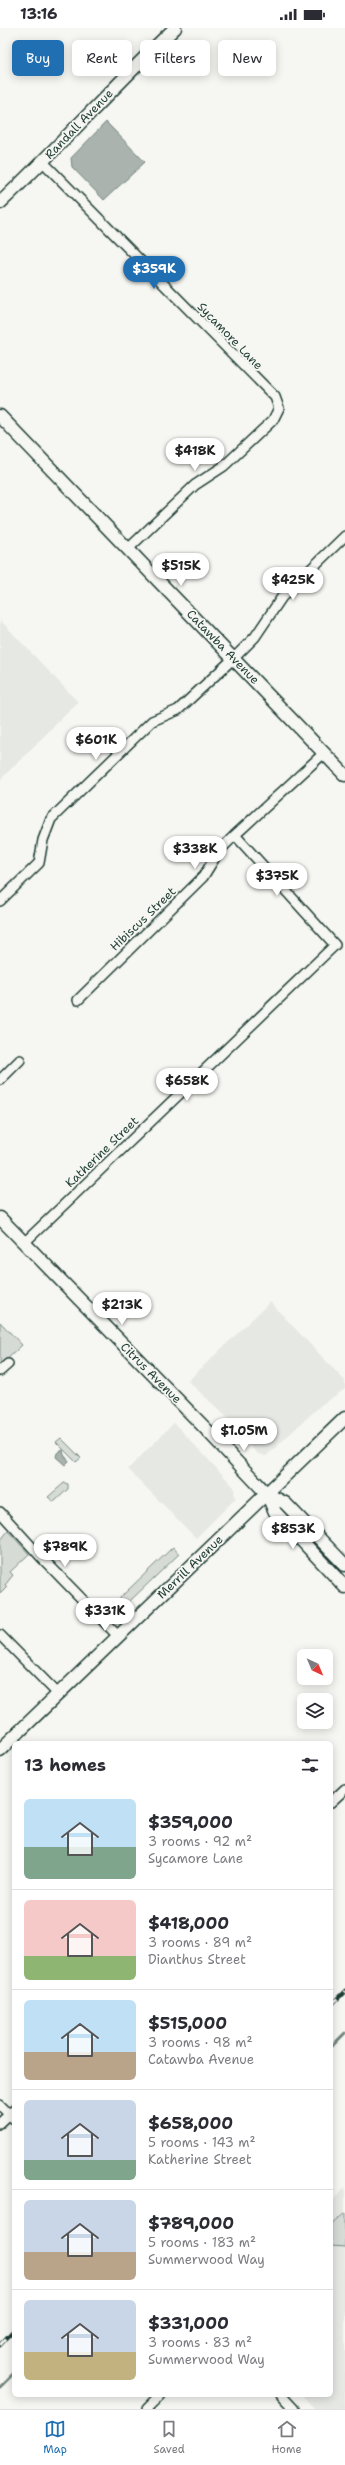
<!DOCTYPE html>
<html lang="en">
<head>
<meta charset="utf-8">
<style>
	:root { --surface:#fff; --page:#f2f2f3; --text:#2b2b33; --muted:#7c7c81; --line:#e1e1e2; --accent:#1f6fb2 }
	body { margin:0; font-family:"Shantell Sans",sans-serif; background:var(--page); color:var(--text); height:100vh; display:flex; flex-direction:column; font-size:15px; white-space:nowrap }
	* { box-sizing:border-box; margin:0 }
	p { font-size:13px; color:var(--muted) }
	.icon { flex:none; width:22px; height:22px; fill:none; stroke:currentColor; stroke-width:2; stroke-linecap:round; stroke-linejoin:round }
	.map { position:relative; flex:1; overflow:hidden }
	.sheet { position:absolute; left:12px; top:1713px; width:321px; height:656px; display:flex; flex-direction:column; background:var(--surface); border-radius:6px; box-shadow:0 2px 10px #0003 }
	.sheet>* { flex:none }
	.banner { position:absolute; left:12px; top:12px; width:321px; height:36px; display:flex; gap:8px }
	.needle { width:26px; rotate:136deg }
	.fabs { position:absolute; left:297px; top:1621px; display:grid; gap:8px }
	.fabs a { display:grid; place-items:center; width:36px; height:36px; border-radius:6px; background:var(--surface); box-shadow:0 2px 10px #0003; font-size:20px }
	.price { position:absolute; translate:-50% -34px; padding:0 9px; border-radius:14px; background:#fff; color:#222; font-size:13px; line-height:26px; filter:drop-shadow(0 1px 2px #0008) }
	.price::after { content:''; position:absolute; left:50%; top:24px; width:12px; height:9px; margin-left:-6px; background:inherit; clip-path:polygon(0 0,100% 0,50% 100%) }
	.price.on { background:var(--accent); color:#fff }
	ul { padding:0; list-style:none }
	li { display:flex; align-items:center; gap:12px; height:100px; padding:0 12px }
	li+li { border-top:1px solid var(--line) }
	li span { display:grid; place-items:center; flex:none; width:112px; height:80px; border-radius:6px; color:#555 }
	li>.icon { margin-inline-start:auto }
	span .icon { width:48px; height:48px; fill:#fffc; stroke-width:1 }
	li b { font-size:17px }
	h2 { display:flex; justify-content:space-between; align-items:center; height:48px; padding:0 12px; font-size:17px }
	.chip { padding:0 14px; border-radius:6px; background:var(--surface); box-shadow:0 2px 10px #0003; font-size:14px; line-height:36px }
	.chip.on { background:var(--accent); color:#fff }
	.status { display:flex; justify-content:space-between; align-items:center; height:28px; padding:0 20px; background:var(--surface); direction:ltr }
	.status svg { height:11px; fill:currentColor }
	.dock { display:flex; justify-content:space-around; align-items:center; height:56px; border-top:1px solid var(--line); background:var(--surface); font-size:11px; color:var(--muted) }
	.dock a { display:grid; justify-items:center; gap:2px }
	.dock .on { color:var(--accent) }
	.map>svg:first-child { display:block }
</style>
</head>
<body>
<div class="status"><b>13:16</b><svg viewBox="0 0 49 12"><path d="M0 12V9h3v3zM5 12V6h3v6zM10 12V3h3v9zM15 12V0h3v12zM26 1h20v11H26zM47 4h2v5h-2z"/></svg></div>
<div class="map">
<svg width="345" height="2381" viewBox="0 0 345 2381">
	<rect width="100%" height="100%" fill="#f6f6f2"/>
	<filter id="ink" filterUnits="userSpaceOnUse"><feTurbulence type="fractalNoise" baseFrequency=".025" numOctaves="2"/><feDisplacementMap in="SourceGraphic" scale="8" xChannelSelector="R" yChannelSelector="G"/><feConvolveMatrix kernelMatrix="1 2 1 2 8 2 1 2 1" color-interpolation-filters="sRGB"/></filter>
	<g filter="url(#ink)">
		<!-- built -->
		<path fill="#e6e8e4" d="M0,592L78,674L0,752Z
			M270,1274L345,1353V1361L321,1377L266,1428L258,1426L238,1406L232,1394L188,1353Z
			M174,1395L234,1459L235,1471L196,1510L128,1441Z
			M345,2160V2381H315L302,2367H331V2174Z"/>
		<!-- green -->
		<path fill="#d6dbd6" stroke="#7a8c85" d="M0,1294L22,1317L0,1338Z
			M61,1410L81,1430L76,1434L56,1414Z
			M64,1455L68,1456V1461L54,1474L48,1469Z
			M8,1503L29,1526L10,1544L13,1547L5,1557L7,1559L0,1566V1513Z
			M173,1519L179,1526L110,1592L104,1585Z
			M345,2185V2219L331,2218V2197Z"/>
		<!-- water -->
		<path fill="#aab3ae" stroke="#72847d" d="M106,94L145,134L104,172L72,139L71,130Z
			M63,1422L64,1427L69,1433L65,1437L56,1429L57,1425Z"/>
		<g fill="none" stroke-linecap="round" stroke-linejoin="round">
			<!-- stream -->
			<path stroke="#72847d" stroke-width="3" d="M331,2019L345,2005
				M0,2359L14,2345"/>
			<defs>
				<path id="street" d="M43,134L275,369L279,380L273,392L224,438L195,457L128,521
					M0,873L39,835L43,812L51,791L152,693L178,682L234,630L255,609L282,569L345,508
					M78,972L203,849L219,823L235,807L324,725
					M0,1052L20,1032
					M24,1215L335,917L235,807
					M0,1343L8,1336
					M0,1484L41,1529L118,1608
					M0,1607L58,1666
					M331,1774L345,1761
					M0,2077L14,2091
					M0,2095L14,2082
					M281,2367L294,2381
					M147,2381L161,2367"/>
				<path id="secondary" d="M0,175C60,118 115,57 175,0
					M0,388L345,747
					M0,1190L203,1398L267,1466L275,1484L345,1559
					M267,1466L285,1475L345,1537
					M0,1722L345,1390"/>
			</defs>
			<!-- street casing -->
			<use href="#street" stroke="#1f3d34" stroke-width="12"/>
			<!-- secondary casing -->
			<use href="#secondary" stroke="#1f3d34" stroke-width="15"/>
			<!-- street -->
			<use href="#street" stroke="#f6f6f2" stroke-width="9"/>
			<!-- secondary -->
			<use href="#secondary" stroke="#f6f6f2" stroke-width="12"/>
			<defs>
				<path id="rail" d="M331,1977L345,1963
					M0,2317L14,2302"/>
			</defs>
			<!-- rail casing -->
			<use href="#rail" stroke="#1f3d34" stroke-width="4.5"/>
			<!-- rail -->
			<use href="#rail" stroke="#f6f6f2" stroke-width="3" stroke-dasharray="9" stroke-linecap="butt"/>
		</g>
	</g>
	<g text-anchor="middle" stroke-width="3.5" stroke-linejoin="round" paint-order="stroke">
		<!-- street labels -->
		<g font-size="12" fill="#1f3d34" stroke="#f6f6f2">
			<text transform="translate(79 96) rotate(-46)" y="4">Randall Avenue</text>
			<text transform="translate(230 308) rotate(46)" y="4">Sycamore Lane</text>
			<text transform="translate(223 619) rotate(46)" y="4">Catawba Avenue</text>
			<text transform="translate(143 891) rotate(-44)" y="4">Hibiscus Street</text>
			<text transform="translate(102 1124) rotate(-44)" y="4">Katherine Street</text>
			<text transform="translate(151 1345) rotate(45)" y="4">Citrus Avenue</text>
			<text transform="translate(190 1539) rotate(-44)" y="4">Merrill Avenue</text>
		</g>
	</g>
</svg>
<div class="fabs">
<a><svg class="needle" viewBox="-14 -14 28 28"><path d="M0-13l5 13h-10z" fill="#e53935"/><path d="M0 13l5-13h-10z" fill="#7c7c81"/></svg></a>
<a><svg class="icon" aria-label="layers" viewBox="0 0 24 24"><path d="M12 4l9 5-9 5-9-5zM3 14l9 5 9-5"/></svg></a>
</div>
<b class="price on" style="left:154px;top:262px">$359K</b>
<b class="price" style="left:195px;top:444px">$418K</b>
<b class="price" style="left:181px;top:559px">$515K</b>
<b class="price" style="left:293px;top:573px">$425K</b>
<b class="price" style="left:96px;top:733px">$601K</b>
<b class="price" style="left:195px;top:842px">$338K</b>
<b class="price" style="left:277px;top:869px">$375K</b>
<b class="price" style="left:187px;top:1074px">$658K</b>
<b class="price" style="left:122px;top:1298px">$213K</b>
<b class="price" style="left:244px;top:1424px">$1.05M</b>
<b class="price" style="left:293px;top:1522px">$853K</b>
<b class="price" style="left:65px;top:1540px">$789K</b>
<b class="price" style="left:105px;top:1604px">$331K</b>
<div class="banner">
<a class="chip on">Buy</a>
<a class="chip">Rent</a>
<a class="chip">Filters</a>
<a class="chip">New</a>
</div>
<section class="sheet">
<h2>13 homes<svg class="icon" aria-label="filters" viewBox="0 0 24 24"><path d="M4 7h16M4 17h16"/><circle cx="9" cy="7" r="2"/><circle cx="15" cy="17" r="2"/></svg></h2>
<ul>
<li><span style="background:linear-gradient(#bfe0f5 60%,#7fa58c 0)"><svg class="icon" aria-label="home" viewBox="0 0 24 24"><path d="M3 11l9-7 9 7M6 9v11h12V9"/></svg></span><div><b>$359,000</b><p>3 rooms · 92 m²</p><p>Sycamore Lane</p></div></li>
<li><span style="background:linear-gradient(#f6c9c9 70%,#8fb573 0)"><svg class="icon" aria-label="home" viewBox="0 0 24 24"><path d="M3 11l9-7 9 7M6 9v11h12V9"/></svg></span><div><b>$418,000</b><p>3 rooms · 89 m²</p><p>Dianthus Street</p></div></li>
<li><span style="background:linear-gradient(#bfe0f5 65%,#b9a48a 0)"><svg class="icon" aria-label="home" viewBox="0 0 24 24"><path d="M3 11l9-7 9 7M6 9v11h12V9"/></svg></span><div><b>$515,000</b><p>3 rooms · 98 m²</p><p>Catawba Avenue</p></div></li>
<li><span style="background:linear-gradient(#c9d6e8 75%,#7fa58c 0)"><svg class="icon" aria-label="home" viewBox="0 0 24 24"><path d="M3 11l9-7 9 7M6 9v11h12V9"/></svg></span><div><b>$658,000</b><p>5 rooms · 143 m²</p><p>Katherine Street</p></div></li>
<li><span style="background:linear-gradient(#c9d6e8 65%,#b9a48a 0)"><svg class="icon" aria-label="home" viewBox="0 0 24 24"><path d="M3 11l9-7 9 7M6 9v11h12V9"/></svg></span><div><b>$789,000</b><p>5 rooms · 183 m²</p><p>Summerwood Way</p></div></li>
<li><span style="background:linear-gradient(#c9d6e8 65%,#c2b280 0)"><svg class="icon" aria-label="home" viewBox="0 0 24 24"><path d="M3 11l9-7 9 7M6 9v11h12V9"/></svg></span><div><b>$331,000</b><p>3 rooms · 83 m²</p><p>Summerwood Way</p></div></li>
</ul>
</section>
</div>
<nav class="dock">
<a class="on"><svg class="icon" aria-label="map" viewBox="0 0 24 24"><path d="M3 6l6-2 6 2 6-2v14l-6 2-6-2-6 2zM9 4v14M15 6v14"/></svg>Map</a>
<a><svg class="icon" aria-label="saved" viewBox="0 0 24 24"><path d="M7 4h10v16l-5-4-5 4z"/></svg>Saved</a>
<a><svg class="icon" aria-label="home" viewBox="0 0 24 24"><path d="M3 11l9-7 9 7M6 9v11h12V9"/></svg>Home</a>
</nav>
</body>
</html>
